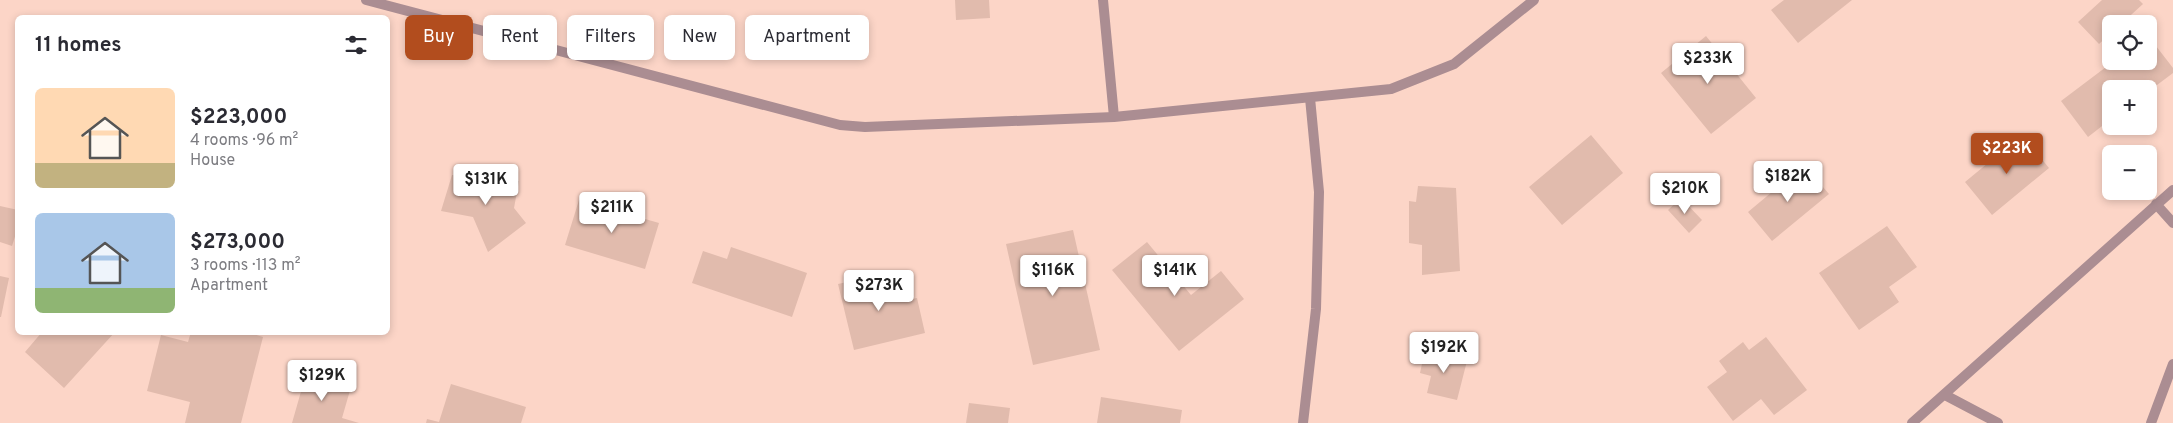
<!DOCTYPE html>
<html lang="en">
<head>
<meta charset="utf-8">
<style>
	:root { --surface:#fff; --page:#f2f2f3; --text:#2b2b33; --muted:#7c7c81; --accent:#b24d1e }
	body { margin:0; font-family:Overpass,sans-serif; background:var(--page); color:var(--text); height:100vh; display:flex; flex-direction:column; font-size:19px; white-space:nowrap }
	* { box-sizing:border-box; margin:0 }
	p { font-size:16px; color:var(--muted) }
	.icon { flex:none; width:28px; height:28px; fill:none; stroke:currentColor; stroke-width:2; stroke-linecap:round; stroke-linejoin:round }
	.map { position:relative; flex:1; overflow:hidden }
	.side { position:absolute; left:15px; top:15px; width:375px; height:320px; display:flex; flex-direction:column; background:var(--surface); border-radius:8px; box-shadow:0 2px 8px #0003 }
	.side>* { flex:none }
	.hud { position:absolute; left:405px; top:15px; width:475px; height:45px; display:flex; gap:10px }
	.fabs { position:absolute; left:2102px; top:15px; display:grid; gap:10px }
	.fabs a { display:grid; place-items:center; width:55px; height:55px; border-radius:8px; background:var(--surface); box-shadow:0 2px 8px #0003; font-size:25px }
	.price { position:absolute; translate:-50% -42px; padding:0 11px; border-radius:5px; background:#fff; color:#222; font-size:16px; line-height:32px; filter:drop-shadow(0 1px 2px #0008) }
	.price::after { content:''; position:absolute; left:50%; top:30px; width:15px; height:11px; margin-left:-8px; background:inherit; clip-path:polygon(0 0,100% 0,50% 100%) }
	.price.selected { background:var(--accent); color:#fff }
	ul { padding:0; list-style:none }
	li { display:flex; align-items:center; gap:15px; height:125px; padding:0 20px }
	li span { display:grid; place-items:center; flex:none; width:140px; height:100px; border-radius:8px; color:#555 }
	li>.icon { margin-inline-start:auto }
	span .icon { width:60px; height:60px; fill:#fffc; stroke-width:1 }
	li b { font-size:21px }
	h2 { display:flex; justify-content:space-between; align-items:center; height:60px; padding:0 20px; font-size:21px }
	.tag { padding:0 18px; border-radius:8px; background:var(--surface); box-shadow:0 2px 8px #0003; font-size:18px; line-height:45px }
	.tag.selected { background:var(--accent); color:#fff }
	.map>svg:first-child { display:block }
</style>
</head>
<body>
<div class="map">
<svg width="2173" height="423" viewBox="0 0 2173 423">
	<rect width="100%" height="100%" fill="#fcd5c7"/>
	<!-- building -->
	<path fill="#e1bbad" d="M955,0H989L990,18L956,20Z
		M1784,0H1852L1798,43L1771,10Z
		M2102,0H2139L2143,4L2121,24H2111V33L2099,44L2078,22Z
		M1706,36L1756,98L1711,134L1661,73Z
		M2149,37L2173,68V73L2149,91V89H2111V119L2088,137L2061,101L2114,61H2149Z
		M1591,135L1623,173L1562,225L1529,187Z
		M2022,135L2049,168L1992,215L1965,182Z
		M1804,165L1829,194L1772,241L1748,212Z
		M452,175L519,181L514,208L526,223L488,252L473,217L441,211Z
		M1418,186L1456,188L1460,271L1422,275V245L1409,243V201L1416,202Z
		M1681,198L1702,220L1689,233L1668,210Z
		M579,200L659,223L645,269L565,245Z
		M0,206L18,210V227L12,246L0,242Z
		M1887,226L1917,267L1889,287L1899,302L1859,330L1819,273Z
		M1073,230L1100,350L1033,365L1006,244Z
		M1147,242L1191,295L1221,271L1244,299L1179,351L1112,270Z
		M731,247L807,273L792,317L692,283L703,251L727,259Z
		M891,272L898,302L917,298L925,333L854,350L838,284Z
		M0,276L9,278L1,317H0Z
		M42,332H115L64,388L25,352Z
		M191,332H247L263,337L241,423H185L190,402L147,391L161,335L188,342Z
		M1766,337L1807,390L1774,415L1761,399L1733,421L1707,387L1727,372L1719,361L1743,342L1749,350Z
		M1425,350L1467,361L1457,400L1427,393L1431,376L1420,373Z
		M306,374L351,387L342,418L359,423H292Z
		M451,384L526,407L521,423H426L427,419L439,422Z
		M1101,397L1182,410L1180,423H1097Z
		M969,403L1010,408L1008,423H966Z"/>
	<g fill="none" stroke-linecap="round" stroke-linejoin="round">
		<!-- street -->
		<path stroke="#ab8d92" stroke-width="10" d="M366,0L840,125L865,127L1114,117L1391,89L1454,64L1534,0
			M1103,0L1114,117
			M2156,204L2173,223
			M1945,395L1998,423
			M1303,423L1316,309L1319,192L1310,98
			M1912,423L2173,190
			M2151,423L2173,364"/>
	</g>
</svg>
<div class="fabs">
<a><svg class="icon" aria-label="locate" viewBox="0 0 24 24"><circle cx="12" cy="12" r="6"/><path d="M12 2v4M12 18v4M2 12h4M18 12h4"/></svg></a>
<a>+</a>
<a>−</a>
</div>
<b class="price" style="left:1708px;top:85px">$233K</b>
<b class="price selected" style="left:2007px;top:175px">$223K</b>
<b class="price" style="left:1788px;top:203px">$182K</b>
<b class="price" style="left:486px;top:206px">$131K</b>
<b class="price" style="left:1685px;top:215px">$210K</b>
<b class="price" style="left:612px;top:234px">$211K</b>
<b class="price" style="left:1053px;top:297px">$116K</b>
<b class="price" style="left:1175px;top:297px">$141K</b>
<b class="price" style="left:879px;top:312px">$273K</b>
<b class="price" style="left:1444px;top:374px">$192K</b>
<b class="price" style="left:322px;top:402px">$129K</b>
<div class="hud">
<a class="tag selected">Buy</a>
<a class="tag">Rent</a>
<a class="tag">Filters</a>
<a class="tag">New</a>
<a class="tag">Apartment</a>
</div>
<section class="side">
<h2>11 homes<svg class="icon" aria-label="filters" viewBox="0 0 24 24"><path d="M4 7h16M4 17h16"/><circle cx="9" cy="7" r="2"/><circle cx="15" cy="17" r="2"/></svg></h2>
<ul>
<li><span style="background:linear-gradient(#ffd9b3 75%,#c2b280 0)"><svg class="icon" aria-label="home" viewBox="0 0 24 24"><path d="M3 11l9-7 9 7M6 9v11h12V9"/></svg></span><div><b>$223,000</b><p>4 rooms · 96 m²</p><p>House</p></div></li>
<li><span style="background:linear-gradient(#a9c7e8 75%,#8fb573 0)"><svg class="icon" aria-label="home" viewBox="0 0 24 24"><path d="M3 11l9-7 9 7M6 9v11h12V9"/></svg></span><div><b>$273,000</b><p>3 rooms · 113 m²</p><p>Apartment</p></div></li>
</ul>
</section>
</div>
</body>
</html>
